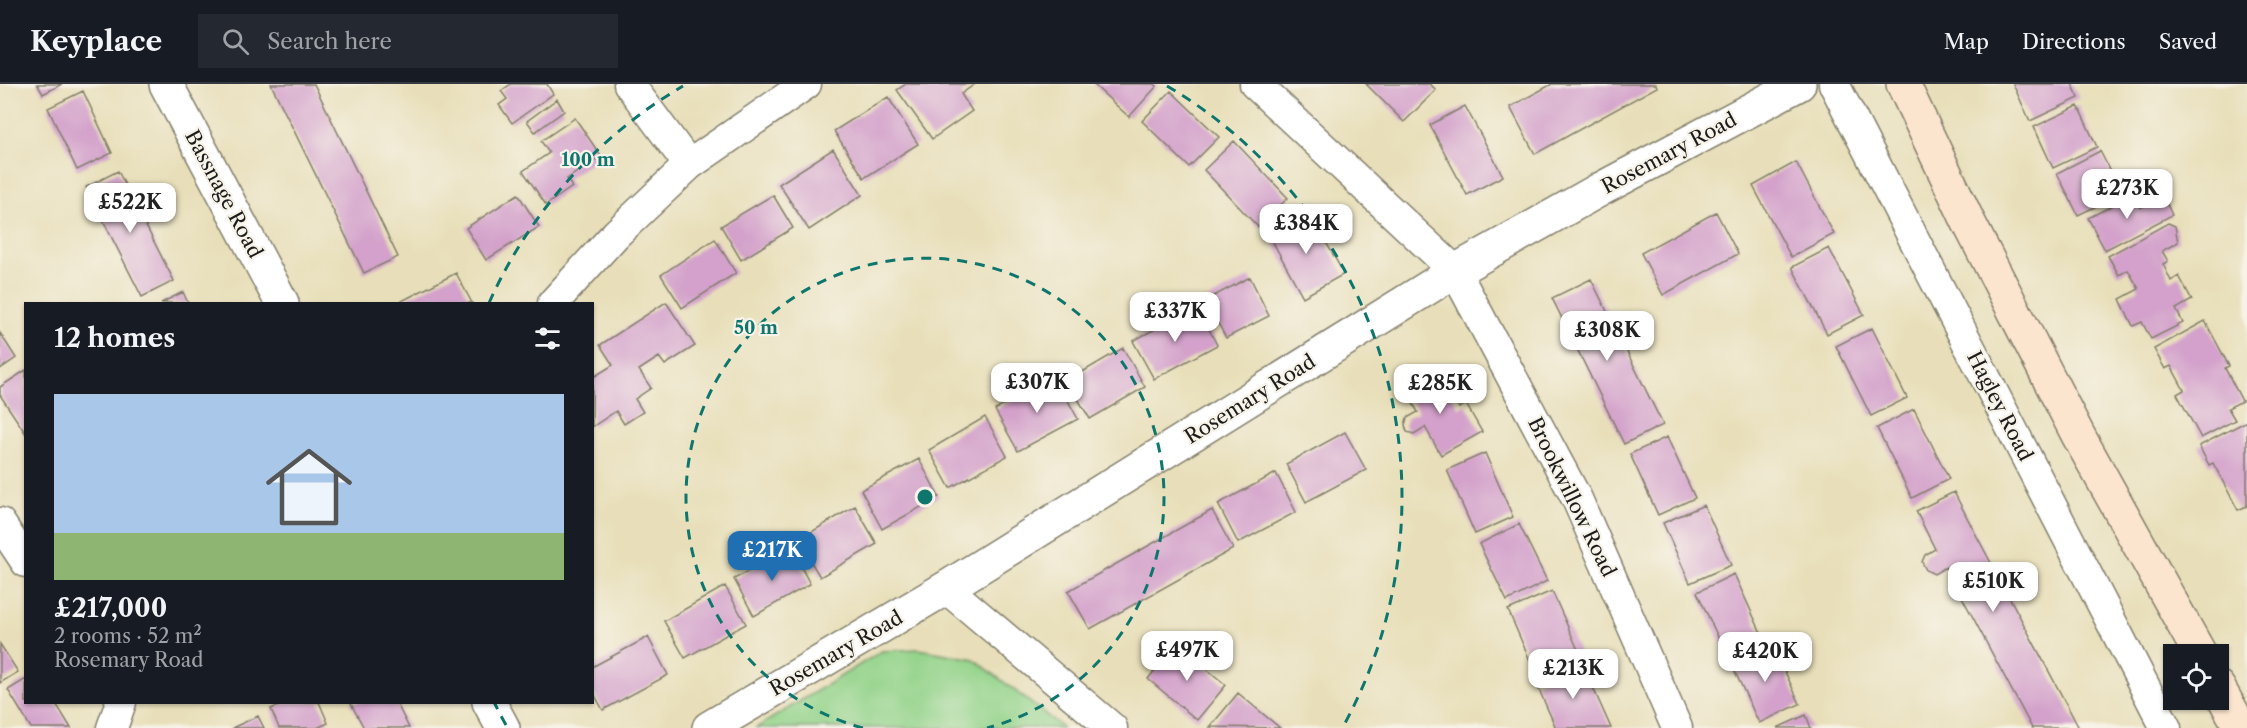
<!DOCTYPE html>
<html lang="en">
<head>
<meta charset="utf-8">
<style>
	:root { --surface:#171b24; --page:#242831; --text:#f1f3f6; --muted:#9ea1a6; --line:#363941; --accent:#1f6fb2 }
	body { margin:0; font-family:"Libre Caslon Text",serif; background:var(--page); color:var(--text); height:100vh; display:flex; flex-direction:column; font-size:22px; white-space:nowrap }
	* { box-sizing:border-box; margin:0 }
	p { font-size:20px; color:var(--muted) }
	.icon { flex:none; width:33px; height:33px; fill:none; stroke:currentColor; stroke-width:2; stroke-linecap:round; stroke-linejoin:round }
	.map { position:relative; flex:1; overflow:hidden }
	.details { position:absolute; left:24px; top:218px; width:570px; height:402px; display:flex; flex-direction:column; background:var(--surface); border-radius:0px; box-shadow:0 2px 4px #0004 }
	.details>* { flex:none }
	.tools { position:absolute; left:2163px; top:560px; display:grid; gap:12px }
	.tools a { display:grid; place-items:center; width:66px; height:66px; border-radius:0px; background:var(--surface); box-shadow:0 2px 4px #0004; font-size:30px }
	.price { position:absolute; translate:-50% -51px; padding:0 14px; border-radius:12px; background:#fff; color:#222; font-size:20px; line-height:39px; filter:drop-shadow(0 2px 3px #0008) }
	.price::after { content:''; position:absolute; left:50%; top:36px; width:18px; height:14px; margin-left:-9px; background:inherit; clip-path:polygon(0 0,100% 0,50% 100%) }
	.price.current { background:var(--accent); color:#fff }
	ul { padding:0; list-style:none }
	li { display:grid; align-content:center; gap:12px; height:318px; padding:0 30px }
	li+li { border-top:2px solid var(--line) }
	li span { display:grid; place-items:center; height:186px; border-radius:0px; color:#555 }
	li>.icon { margin-inline-start:auto }
	span .icon { width:108px; height:108px; fill:#fffc; stroke-width:1 }
	li b { font-size:26px }
	h2 { display:flex; justify-content:space-between; align-items:center; height:72px; padding:0 30px; font-size:26px }
	header { display:flex; align-items:center; gap:36px; box-sizing:border-box; height:84px; padding:0 30px; background:var(--surface); border-bottom:2px solid var(--line) }
	header strong { font-size:28px }
	nav { display:flex; gap:33px; margin-inline-start:auto; font-size:21px }
	.search { width:420px; height:54px; background:var(--page); display:flex; align-items:center; gap:15px; box-sizing:border-box; padding:0 21px; border-radius:0px; color:var(--muted); font-size:22px }
	.map>svg:first-child { display:block }
</style>
</head>
<body>
<header>
<strong>Keyplace</strong>
<div class="search"><svg class="icon" aria-label="search" viewBox="0 0 24 24"><circle cx="10" cy="10" r="6"/><path d="M15 15l6 6"/></svg>Search here</div>
<nav><a>Map</a><a>Directions</a><a>Saved</a></nav>
</header>
<div class="map">
<svg width="2247" height="644" viewBox="0 0 2247 644">
	<rect width="100%" height="100%" fill="#f7f3e8"/>
	<filter id="ink" filterUnits="userSpaceOnUse"><feTurbulence type="fractalNoise" baseFrequency=".0167" numOctaves="2"/><feDisplacementMap in="SourceGraphic" scale="12" xChannelSelector="R" yChannelSelector="G"/><feConvolveMatrix kernelMatrix="1 2 1 2 8 2 1 2 1" color-interpolation-filters="sRGB"/></filter>
	<filter id="wash" filterUnits="userSpaceOnUse"><feTurbulence type="fractalNoise" baseFrequency=".008" numOctaves="4" result="noise"/><feDisplacementMap in="SourceGraphic" scale="24" xChannelSelector="R" yChannelSelector="G"/><feGaussianBlur stdDeviation="1.35" result="paint"/><feColorMatrix in="noise" values="0 0 0 0 0 0 0 0 0 0 0 0 0 0 0 0 0 1.4 0 .05"/><feComposite in="paint" operator="in"/></filter>
	<g filter="url(#wash)">
		<rect width="100%" height="100%" fill="#e8dfba"/>
		<!-- green -->
		<path fill="#93d38a" stroke="#587853" stroke-width="1.5" d="M919,565L974,575L1063,644H756L882,567Z"/>
		<g id="blocks">
			<!-- building -->
			<path fill="#d3a1cb" d="M37,0H62L43,10Z
				M271,0H314L398,173L364,189Z
				M511,0H547L553,10L512,39L499,21L507,15L501,7Z
				M906,0H975L961,10L972,27L932,55L897,6Z
				M1093,0H1154L1157,2L1129,33Z
				M1366,0H1430L1436,6L1404,38Z
				M1552,0H1656L1657,3L1535,70L1510,23Z
				M2013,0H2072L2079,14L2030,37Z
				M83,7L112,69L77,86L48,24Z
				M1171,7L1219,53L1189,83L1142,37Z
				M888,13L918,60L864,94L834,47Z
				M557,15L564,27L535,48L527,37Z
				M1465,22L1503,92L1467,111L1430,41Z
				M2078,22L2097,63L2053,84L2034,43Z
				M575,34L601,72L567,95L572,103L546,121L523,87L549,69L541,57Z
				M1234,57L1288,114L1258,143L1204,86Z
				M833,65L862,111L809,146L779,100Z
				M2100,67L2122,110L2078,131L2057,89Z
				M1796,78L1834,150L1791,173L1753,102Z
				M118,87L174,197L142,213L86,103Z
				M518,110L539,143L486,176L466,144Z
				M773,111L793,144L741,176L721,142Z
				M2133,111L2140,124L2163,112L2172,131L2105,166L2088,134Z
				M1309,128L1344,190L1303,213L1269,151Z
				M1716,128L1738,170L1663,211L1641,169Z
				M2168,139L2175,142L2178,158L2162,167L2168,177L2163,180L2171,197L2179,192L2192,216L2176,225L2183,239L2151,255L2142,238L2133,242L2120,215L2139,205L2128,186L2119,191L2108,172Z
				M715,155L736,189L682,224L661,191Z
				M1829,164L1864,231L1827,250L1792,183Z
				M456,189L472,219H398Z
				M1250,193L1269,232L1226,254L1206,216Z
				M1591,195L1663,341L1624,360L1552,214Z
				M183,208L188,219H161Z
				M666,218L695,262L665,281L659,273L639,286L651,304L635,315L643,328L624,340L616,327L592,343V294L613,281L600,261Z
				M1197,222L1217,261L1154,295L1133,257Z
				M2205,237L2229,282L2225,284L2242,317L2228,324L2235,336L2201,354L2177,310L2184,306L2171,282L2165,285L2154,265Z
				M1872,244L1907,314L1871,332L1836,262Z
				M0,249L16,274L0,285Z
				M1123,264L1145,303L1090,335L1067,297Z
				M26,286V350L0,311V303Z
				M1438,287L1459,324L1466,320L1482,348L1441,371L1425,343L1414,350L1407,348L1405,341L1407,334L1418,328L1405,306Z
				M1055,293L1078,335L1018,367L995,326Z
				M1914,325L1949,395L1912,414L1877,344Z
				M985,333L1007,372L950,404L929,366Z
				M2247,337V422L2238,426L2213,379L2209,381L2199,362Z
				M1345,348L1366,386L1306,418L1286,380Z
				M1667,353L1695,414L1658,431L1630,370Z
				M1485,369L1513,433L1475,450L1447,386Z
				M919,375L939,413L882,445L861,406Z
				M1276,389L1296,428L1238,459L1218,420Z
				M1954,408L1973,445L2079,644H2032L1946,483L1934,490L1926,486L1922,478L1925,471L1935,465L1916,427Z
				M1704,421L1731,481L1690,499L1663,439Z
				M855,422L877,460L820,493L798,456Z
				M1212,426L1233,465L1090,545L1068,507Z
				M1519,440L1547,497L1507,517L1479,460Z
				M791,464L810,500L754,532L734,495Z
				M1734,490L1762,551L1725,568L1697,508Z
				M725,502L746,540L685,574L664,537Z
				M1552,507L1579,568L1535,588L1508,526Z
				M648,553L668,591L603,626L592,606V583Z
				M1771,558L1800,620L1759,639L1730,577Z
				M0,560L18,588L0,599Z
				M1176,560L1226,601L1197,636L1148,595Z
				M1582,579L1611,644H1556L1536,599Z
				M26,595V618H55L71,644H31L8,606Z
				M1238,609L1280,644L1210,643Z
				M288,618H319L328,639L317,644H279L271,625Z
				M350,618H396L409,644H364Z
				M1806,631L1811,644H1777Z
				M258,632L264,644H232Z"/>
		</g>
	</g>
	<g filter="url(#ink)">
		<use href="#blocks" fill-opacity="0" stroke="#827e6b" stroke-width="1.5"/>
		<g fill="none" stroke-linecap="round" stroke-linejoin="round">
			<defs>
				<path id="minor" d="M629,0L689,81
					M1255,0L1455,187L1577,415L1677,644
					M1834,0L2166,644
					M553,219L616,150L689,81L806,0
					M0,439L26,478
					M946,504L1112,644
					M112,644L121,618"/>
				<path id="tertiary" d="M166,0L282,219
					M489,618L503,644
					M709,644L946,504L1455,187L1599,106L1799,0"/>
				<path id="secondary" d="M1903,0L1968,137L2078,351L2200,570
					M2218,603L2241,644"/>
			</defs>
			<!-- minor casing -->
			<use href="#minor" stroke="#827e6b" stroke-width="33"/>
			<!-- tertiary casing -->
			<use href="#tertiary" stroke="#827e6b" stroke-width="36"/>
			<!-- secondary casing -->
			<use href="#secondary" stroke="#827e6b" stroke-width="36"/>
			<!-- minor -->
			<use href="#minor" stroke="#fff" stroke-width="30"/>
			<!-- tertiary -->
			<use href="#tertiary" stroke="#fff" stroke-width="33"/>
			<!-- secondary -->
			<use href="#secondary" stroke="#fce5cf" stroke-width="33"/>
		</g>
	</g>
	<!-- distance rings -->
	<g fill="none" stroke="#0f766e" stroke-width="3" stroke-dasharray="10 8">
		<path d="M863 644A239 239 0 1 1 987 644"/>
		<path d="M506 641A477 477 0 0 1 494 618M489 219A477 477 0 0 1 683 2M1167 2A477 477 0 0 1 1344 641"/>
	</g>
	<g text-anchor="middle" stroke-width="4.5" stroke-linejoin="round" paint-order="stroke">
		<!-- street labels -->
		<g font-size="20" fill="#1c1c1c" stroke="#f7f3e8">
			<text transform="translate(1669 69) rotate(-28)" y="7">Rosemary Road</text>
			<text transform="translate(224 110) rotate(62)" y="7">Bassnage Road</text>
			<text transform="translate(1250 315) rotate(-32)" y="7">Rosemary Road</text>
			<text transform="translate(2000 322) rotate(63)" y="7">Hagley Road</text>
			<text transform="translate(1572 413) rotate(64)" y="7">Brookwillow Road</text>
			<text transform="translate(836 569) rotate(-30)" y="7">Rosemary Road</text>
		</g>
	</g>
	<circle cx="925" cy="413" r="9" fill="#0f766e" stroke="#f7f3e8" stroke-width="3"/>
	<g font-size="18" text-anchor="middle" font-weight="bold" fill="#0f766e" stroke="#f7f3e8" stroke-width="4.5" stroke-linejoin="round" paint-order="stroke">
		<text x="588" y="82">100 m</text>
		<text x="756" y="250">50 m</text>
	</g>
</svg>
<div class="tools">
<a><svg class="icon" aria-label="locate" viewBox="0 0 24 24"><circle cx="12" cy="12" r="6"/><path d="M12 2v4M12 18v4M2 12h4M18 12h4"/></svg></a>
</div>
<b class="price" style="left:2127px;top:136px">£273K</b>
<b class="price" style="left:130px;top:150px">£522K</b>
<b class="price" style="left:1306px;top:171px">£384K</b>
<b class="price" style="left:1175px;top:259px">£337K</b>
<b class="price" style="left:1607px;top:278px">£308K</b>
<b class="price" style="left:1037px;top:330px">£307K</b>
<b class="price" style="left:1440px;top:331px">£285K</b>
<b class="price current" style="left:772px;top:498px">£217K</b>
<b class="price" style="left:1993px;top:529px">£510K</b>
<b class="price" style="left:1187px;top:598px">£497K</b>
<b class="price" style="left:1765px;top:599px">£420K</b>
<b class="price" style="left:1573px;top:616px">£213K</b>
<section class="details">
<h2>12 homes<svg class="icon" aria-label="filters" viewBox="0 0 24 24"><path d="M4 7h16M4 17h16"/><circle cx="9" cy="7" r="2"/><circle cx="15" cy="17" r="2"/></svg></h2>
<ul>
<li><span style="background:linear-gradient(#a9c7e8 75%,#8fb573 0)"><svg class="icon" aria-label="home" viewBox="0 0 24 24"><path d="M3 11l9-7 9 7M6 9v11h12V9"/></svg></span><div><b>£217,000</b><p>2 rooms · 52 m²</p><p>Rosemary Road</p></div></li>
</ul>
</section>
</div>
</body>
</html>
